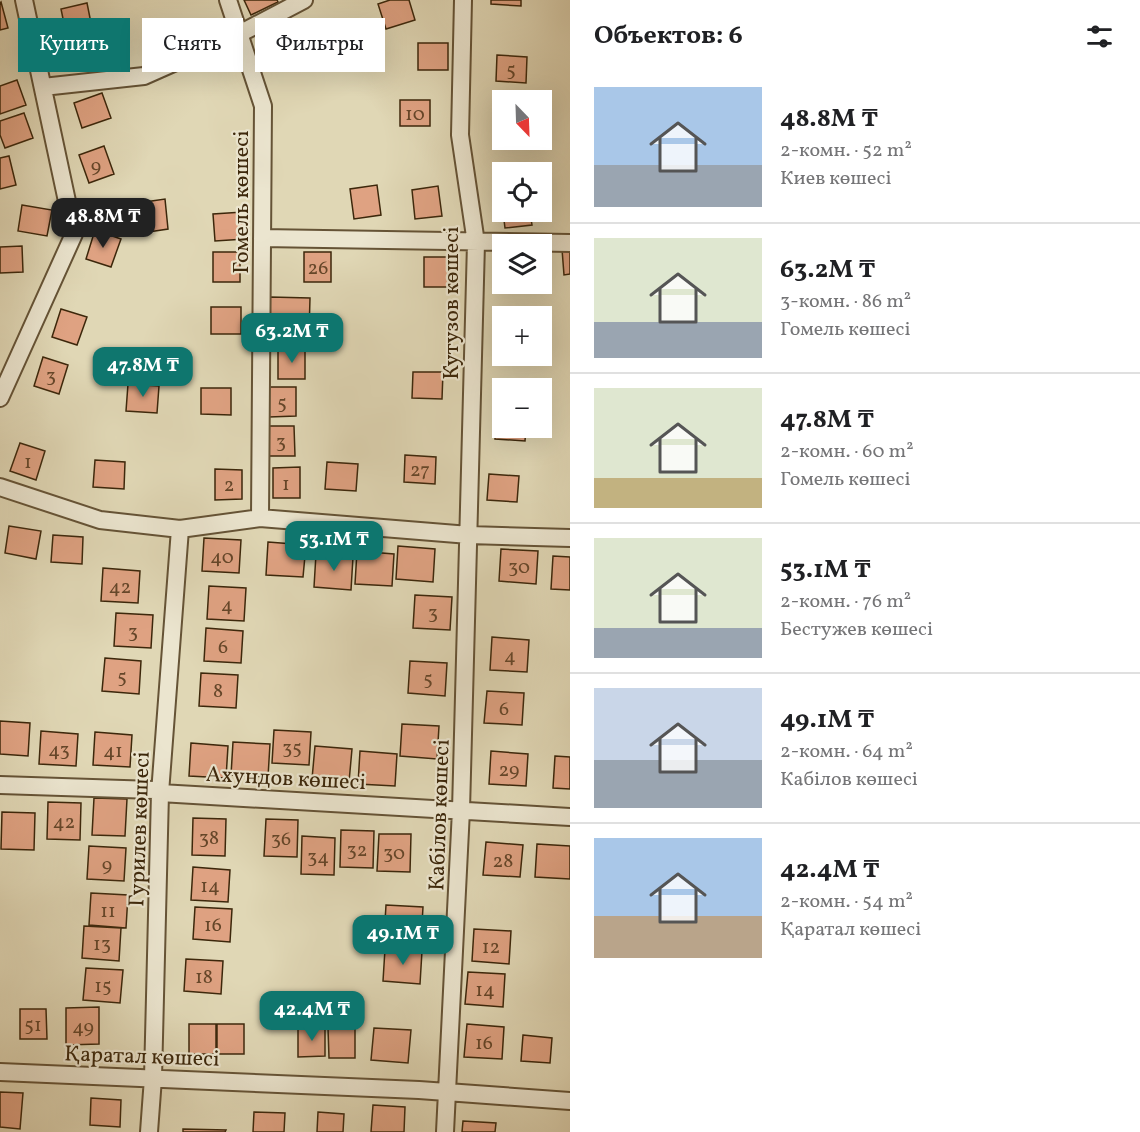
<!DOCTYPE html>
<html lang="ru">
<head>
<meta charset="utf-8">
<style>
	:root { --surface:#fff; --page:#f2f2f2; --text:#202124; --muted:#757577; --line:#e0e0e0; --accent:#0f766e }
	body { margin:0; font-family:Vollkorn,serif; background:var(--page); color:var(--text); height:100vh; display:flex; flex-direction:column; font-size:22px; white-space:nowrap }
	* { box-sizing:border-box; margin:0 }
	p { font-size:20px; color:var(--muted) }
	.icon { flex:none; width:33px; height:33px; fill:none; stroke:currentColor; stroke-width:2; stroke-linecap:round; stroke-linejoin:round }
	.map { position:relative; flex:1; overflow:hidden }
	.sheet { display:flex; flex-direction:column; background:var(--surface); width:570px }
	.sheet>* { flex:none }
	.banner { position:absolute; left:18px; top:18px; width:462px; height:54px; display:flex; gap:12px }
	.needle { width:39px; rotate:157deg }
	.controls { position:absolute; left:492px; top:90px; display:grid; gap:12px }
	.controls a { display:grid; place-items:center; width:60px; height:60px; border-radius:0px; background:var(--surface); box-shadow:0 6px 24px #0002; font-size:30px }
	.price { position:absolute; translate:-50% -51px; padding:0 14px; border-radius:12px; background:var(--accent); color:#fff; font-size:20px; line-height:39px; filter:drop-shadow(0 2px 3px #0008) }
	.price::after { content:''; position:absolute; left:50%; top:36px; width:18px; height:14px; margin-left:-9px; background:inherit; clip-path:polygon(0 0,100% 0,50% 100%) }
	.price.on { background:#222; color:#fff }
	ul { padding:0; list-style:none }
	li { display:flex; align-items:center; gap:18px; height:150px; padding:0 24px }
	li+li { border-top:2px solid var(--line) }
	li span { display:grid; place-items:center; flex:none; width:168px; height:120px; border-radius:0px; color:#555 }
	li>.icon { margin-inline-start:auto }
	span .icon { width:72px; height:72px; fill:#fffc; stroke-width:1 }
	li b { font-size:26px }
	h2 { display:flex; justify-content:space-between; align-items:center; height:72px; padding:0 24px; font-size:26px }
	.tag { padding:0 21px; border-radius:0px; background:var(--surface); box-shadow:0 6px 24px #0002; font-size:21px; line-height:54px }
	.tag.on { background:var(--accent); color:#fff }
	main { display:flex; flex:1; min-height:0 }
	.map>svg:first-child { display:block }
</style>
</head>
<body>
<main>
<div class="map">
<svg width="570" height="1132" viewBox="0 0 570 1132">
	<rect width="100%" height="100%" fill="#e0d7b5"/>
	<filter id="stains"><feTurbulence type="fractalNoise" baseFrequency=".00333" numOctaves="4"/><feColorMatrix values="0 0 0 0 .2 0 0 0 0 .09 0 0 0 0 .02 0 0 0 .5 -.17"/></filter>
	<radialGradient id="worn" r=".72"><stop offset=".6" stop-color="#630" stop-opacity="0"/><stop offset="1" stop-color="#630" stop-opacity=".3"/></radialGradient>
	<!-- building -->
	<path fill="#dfa282" stroke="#3c270b" stroke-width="1.5" d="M244,0H277L278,2L251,15Z
		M390,0H409L415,20L386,29L378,4Z
		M491,0H521V6L491,4Z
		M1,2L8,28L0,30V3Z
		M87,3L93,33L67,38L61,9Z
		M95,35L101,65L75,70L69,40Z
		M418,43H448V70H418Z
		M497,55L527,57L526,83L496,81Z
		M17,80L26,105L0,114V86Z
		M102,93L111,118L82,128L74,103Z
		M400,100H430V126H400Z
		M24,113L33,138L5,148L0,135V121Z
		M505,140H535V148L505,146Z
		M104,146L114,174L89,183L79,155Z
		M9,156L16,185L0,189V158Z
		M377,185L381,215L354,219L350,189Z
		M438,186L442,216L415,219L412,190Z
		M165,199L168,229L142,233L138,203Z
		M22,205L52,210L47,236L18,231Z
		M243,212L245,239L215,241L213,214Z
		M503,212H530L532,225L505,228Z
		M95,230L121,239L111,267L86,259Z
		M22,246L23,272L0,273V247Z
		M570,248V274L564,275L562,249Z
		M213,252H240V282H213Z
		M304,252H331V282H304Z
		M542,252H544V282H542Z
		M424,257H451V287H424Z
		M270,297L310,298L309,333L269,332Z
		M211,307H241V334H211Z
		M61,309L87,317L77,345L52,337Z
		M542,337H543L541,363L511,361L512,356H542Z
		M278,349H305V379H278Z
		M43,357L68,365L59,394L34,386Z
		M413,372H443L442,399L412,398Z
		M128,384L159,386L157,413L126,411Z
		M269,387H296V416L269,417Z
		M201,388H231V415L201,414Z
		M496,412H502V428H526L525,441L495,439Z
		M268,426H294L295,456H268Z
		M20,443L45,451L36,480L10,471Z
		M405,455L436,457L435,484L404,482Z
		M95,460L125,462L124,489L93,487Z
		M327,462L358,464L356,491L325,489Z
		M300,467V498H273V468Z
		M215,469L242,470V499L215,500Z
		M489,474L519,476L517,502L487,500Z
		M9,526L41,531L36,559L5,553Z
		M53,535L83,537L82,564L51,562Z
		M204,538L241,540L239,573L202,571Z
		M268,542L306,545L303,577L266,575Z
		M398,546L435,549L433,582L396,579Z
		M501,549L538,551L536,584L499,581Z
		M357,551L394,554L392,586L355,584Z
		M316,554L353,557L351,590L314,587Z
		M553,556L570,557V590L551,589Z
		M103,568L140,571L138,603L101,601Z
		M209,586L246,588L244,621L207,619Z
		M415,595L452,597L450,630L413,628Z
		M116,613L153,615L151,648L114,646Z
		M206,628L243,631L241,663L204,661Z
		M492,637L529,640L527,672L490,670Z
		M105,658L141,661L139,694L102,691Z
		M410,661L447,663L445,696L408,693Z
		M201,673L238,675L236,708L199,706Z
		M487,691L524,693L522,725L484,723Z
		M0,721L30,723L28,756L0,754Z
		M402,724L439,726L437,759L400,756Z
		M274,730L311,732L309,765L272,763Z
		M41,731L78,734L76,766L39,764Z
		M95,732L132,735L130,767L93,765Z
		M233,742L270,744L268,777L231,775Z
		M191,743L228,746L226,778L189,776Z
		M315,746L352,749L349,782L312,779Z
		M360,751L397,754L395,786L358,784Z
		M491,751L528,754L526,786L489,784Z
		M555,756L570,757V789L553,788Z
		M94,798L127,799L125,836L92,835Z
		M48,802L81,803L80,840L47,839Z
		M2,812L35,813L34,850L1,849Z
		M193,818L226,819L225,856L192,855Z
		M266,819L298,820L297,857L264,856Z
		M341,830L374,831L373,868L340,867Z
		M379,834H411L410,872L377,871Z
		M302,836L335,838L334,875L301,874Z
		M486,842L523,845L520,877L483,875Z
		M537,844L570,846V879L535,877Z
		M89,846L126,848L124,881L87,879Z
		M193,867L230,870L228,902L191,900Z
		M91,893L128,895L126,928L89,925Z
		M386,905L423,907L421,940L384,938Z
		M195,907L232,909L230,942L193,939Z
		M84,926L121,928L119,961L82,958Z
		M474,929L511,931L509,964L472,961Z
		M385,949L422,951L420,984L383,981Z
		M186,959L223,961L221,994L184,991Z
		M86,968L123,970L120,1003L83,1000Z
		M468,972L505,974L503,1007L465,1004Z
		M99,1007V1044L66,1045V1008Z
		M20,1009H46L47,1039H20Z
		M189,1024H216V1054H189Z
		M217,1024H244V1054H217Z
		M467,1024L504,1027L502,1059L464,1057Z
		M325,1026V1056L298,1057V1027Z
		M355,1027V1058H329L328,1028Z
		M374,1028L411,1030L408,1063L371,1060Z
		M523,1035L552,1038L550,1063L521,1061Z
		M0,1092L23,1093L20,1129L0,1127Z
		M91,1098L121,1100L120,1127L90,1125Z
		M373,1105L405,1107L404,1132H371Z
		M254,1112L285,1113L284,1132H253Z
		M318,1112L344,1114L343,1132H317Z
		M463,1121L496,1123L495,1132H462Z
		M183,1129L226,1130L225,1132H183Z"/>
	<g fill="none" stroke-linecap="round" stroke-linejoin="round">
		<defs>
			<path id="minor" d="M228,0L263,106L260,518
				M43,87L144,76L241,33L304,0
				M262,238L570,243
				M0,398L74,234L24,0
				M0,487L100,520L180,529L260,518L469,535L570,538
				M0,785L154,790L160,793L570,817
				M0,1072L419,1090L570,1101
				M149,1132L153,1078L160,793L180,529
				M445,1132L461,810L476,243L460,135L463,0"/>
		</defs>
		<!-- minor casing -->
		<use href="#minor" stroke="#655336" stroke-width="20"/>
		<!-- minor -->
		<use href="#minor" stroke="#ebe5cf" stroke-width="16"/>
	</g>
	<g text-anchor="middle" stroke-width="4.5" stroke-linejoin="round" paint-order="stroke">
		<!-- number labels -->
		<g font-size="20" fill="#654629">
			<text x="511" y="76">5</text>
			<text x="415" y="120">10</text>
			<text x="96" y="172">9</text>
			<text x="318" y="274">26</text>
			<text x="51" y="382">3</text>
			<text x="282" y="409">5</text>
			<text x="281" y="448">3</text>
			<text x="28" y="468">1</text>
			<text x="420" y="476">27</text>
			<text x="286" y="490">1</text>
			<text x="229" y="491">2</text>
			<text x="222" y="563">40</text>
			<text x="519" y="573">30</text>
			<text x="120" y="593">42</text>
			<text x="227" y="611">4</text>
			<text x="433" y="619">3</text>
			<text x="133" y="638">3</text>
			<text x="223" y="653">6</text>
			<text x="510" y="662">4</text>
			<text x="122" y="683">5</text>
			<text x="428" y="685">5</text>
			<text x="218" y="697">8</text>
			<text x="504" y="715">6</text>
			<text x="292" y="754">35</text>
			<text x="59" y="756">43</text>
			<text x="113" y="757">41</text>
			<text x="509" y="776">29</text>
			<text x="64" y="828">42</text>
			<text x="209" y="844">38</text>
			<text x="281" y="845">36</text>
			<text x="357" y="856">32</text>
			<text x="394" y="859">30</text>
			<text x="318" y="863">34</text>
			<text x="503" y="867">28</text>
			<text x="107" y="871">9</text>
			<text x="210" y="892">14</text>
			<text x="108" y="917">11</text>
			<text x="213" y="931">16</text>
			<text x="102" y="950">13</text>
			<text x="491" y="953">12</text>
			<text x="204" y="983">18</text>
			<text x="103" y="992">15</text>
			<text x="485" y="996">14</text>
			<text x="33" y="1031">51</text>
			<text x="83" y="1033">49</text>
			<text x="484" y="1049">16</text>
		</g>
		<!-- street labels -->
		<g font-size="22" fill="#3c270b" stroke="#ebe5cf">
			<text transform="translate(240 202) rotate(-90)" y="8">Гомель көшесі</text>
			<text transform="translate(450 303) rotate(-90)" y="8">Кутузов көшесі</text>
			<text transform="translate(286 777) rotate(3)" y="8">Ахундов көшесі</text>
			<text transform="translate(438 815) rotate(-88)" y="8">Кабілов көшесі</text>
			<text transform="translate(138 829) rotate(-88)" y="8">Гурилев көшесі</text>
			<text transform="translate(142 1055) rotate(2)" y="8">Қаратал көшесі</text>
		</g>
	</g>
	<rect width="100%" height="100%" filter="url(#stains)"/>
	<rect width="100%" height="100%" fill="url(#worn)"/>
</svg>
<div class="controls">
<a><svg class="needle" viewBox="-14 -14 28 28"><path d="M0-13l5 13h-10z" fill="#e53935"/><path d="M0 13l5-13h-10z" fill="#757577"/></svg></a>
<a><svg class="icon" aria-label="locate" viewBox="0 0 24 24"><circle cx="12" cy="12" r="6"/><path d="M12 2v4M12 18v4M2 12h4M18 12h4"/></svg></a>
<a><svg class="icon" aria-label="layers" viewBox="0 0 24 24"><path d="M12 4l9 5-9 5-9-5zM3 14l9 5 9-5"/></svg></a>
<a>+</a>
<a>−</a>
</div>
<b class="price on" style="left:103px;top:249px">48.8M ₸</b>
<b class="price" style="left:292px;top:364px">63.2M ₸</b>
<b class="price" style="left:143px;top:398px">47.8M ₸</b>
<b class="price" style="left:334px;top:572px">53.1M ₸</b>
<b class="price" style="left:403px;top:966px">49.1M ₸</b>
<b class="price" style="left:312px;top:1042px">42.4M ₸</b>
<div class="banner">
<a class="tag on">Купить</a>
<a class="tag">Снять</a>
<a class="tag">Фильтры</a>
</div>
</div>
<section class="sheet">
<h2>Объектов: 6<svg class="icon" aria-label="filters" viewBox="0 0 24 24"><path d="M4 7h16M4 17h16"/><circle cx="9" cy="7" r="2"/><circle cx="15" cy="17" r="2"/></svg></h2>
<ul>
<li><span style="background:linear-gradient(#a9c7e8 65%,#9aa5b1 0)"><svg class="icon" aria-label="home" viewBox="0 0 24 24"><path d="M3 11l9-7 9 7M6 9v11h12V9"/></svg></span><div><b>48.8M ₸</b><p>2-комн. · 52 m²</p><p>Киев көшесі</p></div></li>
<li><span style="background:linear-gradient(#dfe7d0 70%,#9aa5b1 0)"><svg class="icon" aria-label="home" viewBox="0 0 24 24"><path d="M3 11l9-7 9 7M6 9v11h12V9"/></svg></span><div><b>63.2M ₸</b><p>3-комн. · 86 m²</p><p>Гомель көшесі</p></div></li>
<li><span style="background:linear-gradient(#dfe7d0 75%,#c2b280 0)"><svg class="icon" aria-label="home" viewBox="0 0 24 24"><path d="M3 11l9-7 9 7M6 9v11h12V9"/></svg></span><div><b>47.8M ₸</b><p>2-комн. · 60 m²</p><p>Гомель көшесі</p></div></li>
<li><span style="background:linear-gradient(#dfe7d0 75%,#9aa5b1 0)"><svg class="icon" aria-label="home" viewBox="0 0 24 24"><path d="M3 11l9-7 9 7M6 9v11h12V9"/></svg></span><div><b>53.1M ₸</b><p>2-комн. · 76 m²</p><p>Бестужев көшесі</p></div></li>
<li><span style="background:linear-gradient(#c9d6e8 60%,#9aa5b1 0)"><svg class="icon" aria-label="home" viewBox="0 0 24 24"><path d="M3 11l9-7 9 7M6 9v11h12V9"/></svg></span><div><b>49.1M ₸</b><p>2-комн. · 64 m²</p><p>Кабілов көшесі</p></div></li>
<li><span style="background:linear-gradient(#a9c7e8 65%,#b9a48a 0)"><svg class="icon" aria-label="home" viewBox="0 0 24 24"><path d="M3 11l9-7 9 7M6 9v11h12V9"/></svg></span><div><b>42.4M ₸</b><p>2-комн. · 54 m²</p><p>Қаратал көшесі</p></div></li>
</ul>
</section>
</main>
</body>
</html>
